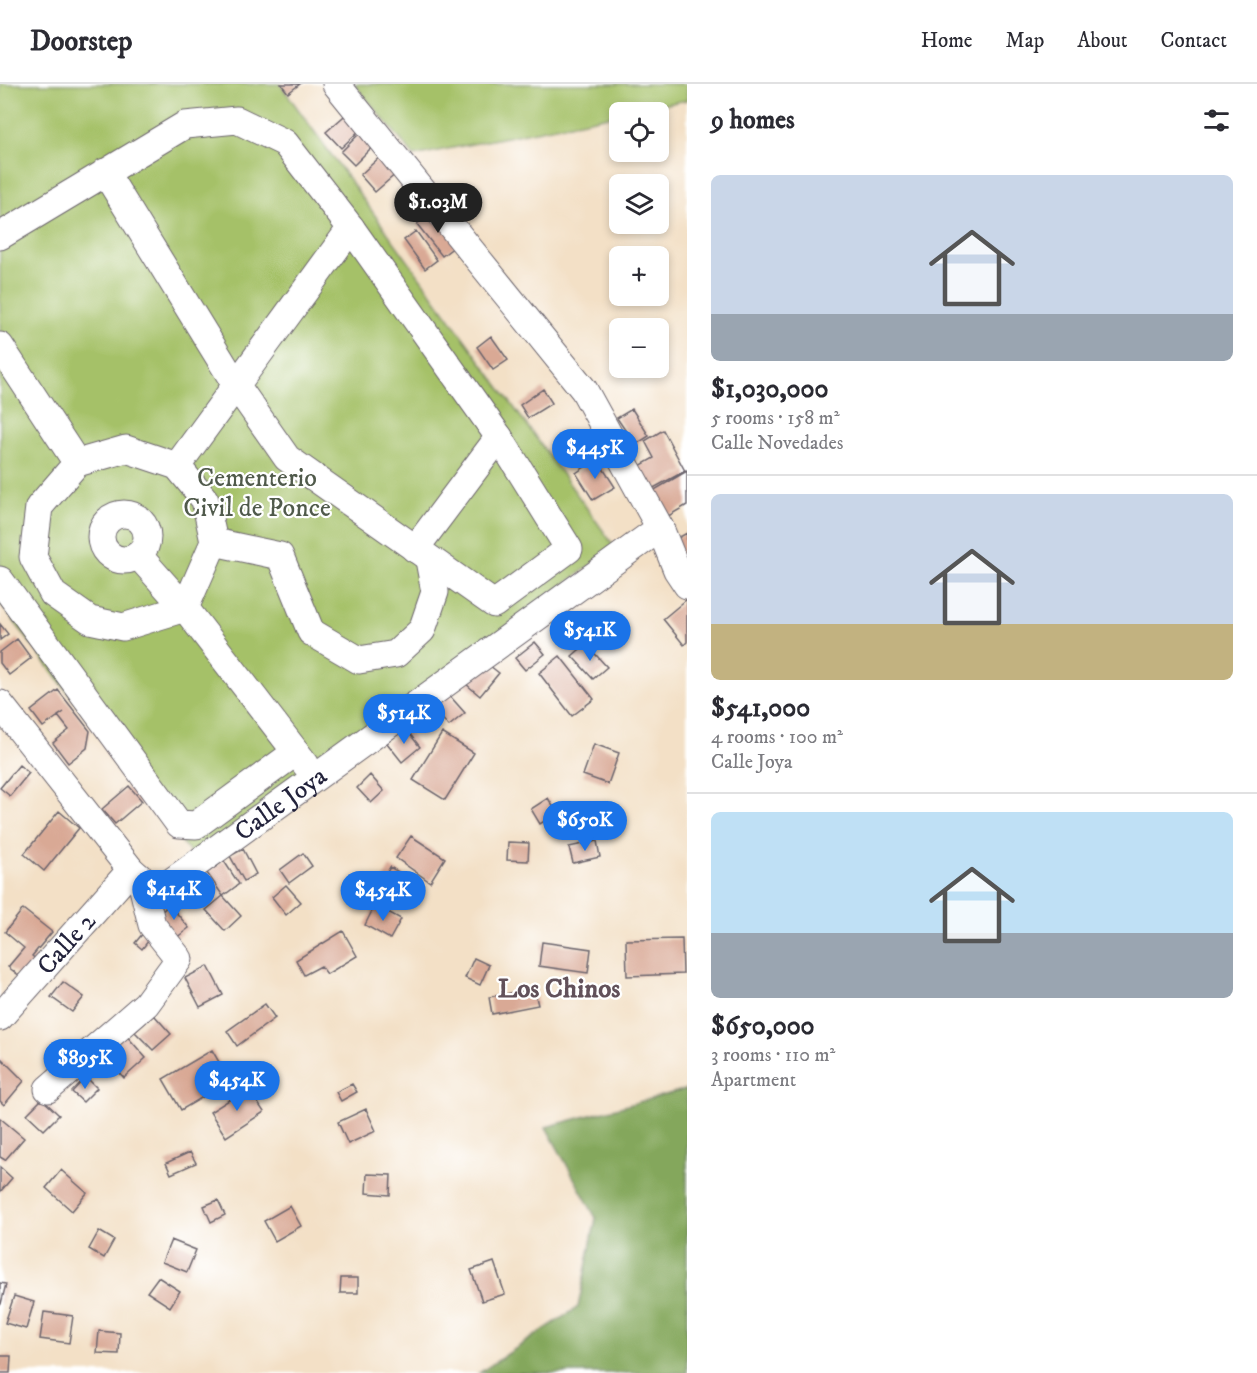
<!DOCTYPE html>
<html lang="en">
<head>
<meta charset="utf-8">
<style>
	:root { --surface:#fff; --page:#f2f2f3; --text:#2b2b33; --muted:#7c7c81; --line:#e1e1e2; --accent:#1a73e8 }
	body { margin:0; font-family:"IM FELL DW Pica",serif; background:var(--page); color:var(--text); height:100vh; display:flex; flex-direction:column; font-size:22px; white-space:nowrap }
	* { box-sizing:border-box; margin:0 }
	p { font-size:20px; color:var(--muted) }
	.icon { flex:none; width:33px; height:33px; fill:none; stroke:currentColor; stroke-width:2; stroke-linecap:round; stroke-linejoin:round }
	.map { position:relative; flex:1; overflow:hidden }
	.details { display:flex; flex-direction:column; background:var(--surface); width:570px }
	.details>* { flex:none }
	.controls { position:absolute; left:609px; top:18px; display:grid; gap:12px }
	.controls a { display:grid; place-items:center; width:60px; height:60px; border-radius:9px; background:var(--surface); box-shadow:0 3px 9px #0003; font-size:30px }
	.price { position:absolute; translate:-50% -51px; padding:0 14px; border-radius:21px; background:var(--accent); color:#fff; font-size:20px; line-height:39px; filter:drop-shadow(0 2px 3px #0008) }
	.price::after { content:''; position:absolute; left:50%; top:36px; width:18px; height:14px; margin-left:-9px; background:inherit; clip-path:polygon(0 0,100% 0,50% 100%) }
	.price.active { background:#222; color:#fff }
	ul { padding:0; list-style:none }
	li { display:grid; align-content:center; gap:12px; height:318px; padding:0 24px }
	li+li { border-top:2px solid var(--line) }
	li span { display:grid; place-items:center; height:186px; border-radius:9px; color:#555 }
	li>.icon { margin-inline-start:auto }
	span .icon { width:108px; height:108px; fill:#fffc; stroke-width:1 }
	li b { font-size:26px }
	h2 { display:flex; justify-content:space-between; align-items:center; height:72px; padding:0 24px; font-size:26px }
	header { display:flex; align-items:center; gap:36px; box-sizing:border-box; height:84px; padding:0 30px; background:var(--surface); border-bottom:2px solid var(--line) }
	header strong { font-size:28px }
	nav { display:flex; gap:33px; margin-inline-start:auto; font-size:21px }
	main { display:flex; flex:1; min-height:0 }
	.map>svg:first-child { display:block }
</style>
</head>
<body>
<header>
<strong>Doorstep</strong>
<nav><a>Home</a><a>Map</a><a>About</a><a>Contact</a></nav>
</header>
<main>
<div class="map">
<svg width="687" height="1289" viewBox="0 0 687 1289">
	<rect width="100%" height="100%" fill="#fff"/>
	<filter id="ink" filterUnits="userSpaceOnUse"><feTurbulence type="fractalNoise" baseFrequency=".0167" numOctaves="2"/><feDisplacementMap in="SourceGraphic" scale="12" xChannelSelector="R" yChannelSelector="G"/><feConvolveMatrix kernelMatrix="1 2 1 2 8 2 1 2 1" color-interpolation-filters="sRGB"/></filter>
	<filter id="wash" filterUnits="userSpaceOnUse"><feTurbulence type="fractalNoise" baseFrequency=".008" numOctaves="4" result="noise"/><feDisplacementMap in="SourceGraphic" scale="24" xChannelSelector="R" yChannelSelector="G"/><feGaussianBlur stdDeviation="1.35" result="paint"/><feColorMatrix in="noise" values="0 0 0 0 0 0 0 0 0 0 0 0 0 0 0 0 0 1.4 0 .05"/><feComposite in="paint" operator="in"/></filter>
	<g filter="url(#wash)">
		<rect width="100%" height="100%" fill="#f3e0c6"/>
		<!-- green -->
		<path fill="#a5c168" stroke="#647252" stroke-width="1.5" d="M0,0H280L615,463L194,774L0,519Z
			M354,0H687V16L414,72Z"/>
		<!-- forest -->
		<path fill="#84a75c" stroke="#53644c" stroke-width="1.5" d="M687,1005V1289H479L578,1223L596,1134L546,1043Z"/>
		<g id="blocks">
			<!-- building -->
			<path fill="#d9a995" d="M281,0H300L288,9Z
				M351,26L365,41L341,64L326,48Z
				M361,48L374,61L354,81L341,68Z
				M382,71L398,88L375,108L360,91Z
				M433,127L459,159L442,172L417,140Z
				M416,147L437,176L425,185L404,156Z
				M491,252L508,276L493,286L477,263Z
				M543,305L552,319L528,334L520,321Z
				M632,325L649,352L635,361L617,334Z
				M663,346L685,387L648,407L636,384L654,374L645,357Z
				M597,375L615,403L593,416L576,389Z
				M687,387V421L665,434L651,408Z
				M687,449V481L674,456Z
				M687,515V558L684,561L663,535Z
				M0,540L8,550L0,556Z
				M17,555L31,574L9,591L0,579V568Z
				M535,558L545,570L525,586L515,574Z
				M586,560L607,583L593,595L572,572Z
				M560,572L594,615L572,632L539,589Z
				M485,578L499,589L480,612L466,600Z
				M58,606L90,647L87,664L68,679L53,659L69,646L58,632L64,628L43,643L31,627Z
				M449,611L465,629L449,642L433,625Z
				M405,644L420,663L402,678L387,659Z
				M442,649L474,669L445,716L413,696Z
				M594,660L619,669L608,700L583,691Z
				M19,681L29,689L10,712L0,704Z
				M370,691L384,707L371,719L357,704Z
				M129,702L142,717L115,740L102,725Z
				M548,714L557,729L540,740L531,725Z
				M59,727L79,744L44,787L24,770Z
				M411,752L445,774L430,798L396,774Z
				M597,757L600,773L573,779L569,763Z
				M508,758L529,759L528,777L507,776Z
				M243,765L256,790L244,797L230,772Z
				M303,769L312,782L289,799L280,786Z
				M224,777L239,800L223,812L207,789Z
				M390,783L415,798L403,816L379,802Z
				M286,801L301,818L286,831L272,813Z
				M223,812L241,832L225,847L206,826Z
				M169,820L189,844L176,854L159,831Z
				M375,821L401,835L390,855L365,841Z
				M23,825L52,848L32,872L43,881L29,899L8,883L24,864L5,848Z
				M343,847L357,872L327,890L321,882L304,891L296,876Z
				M144,848L149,856L142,865L135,859Z
				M682,855L683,890L627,892L626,856Z
				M542,858L591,865L588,889L539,882Z
				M474,874L489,881L480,901L465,894Z
				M208,882L223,911L200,923L185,894Z
				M63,898L84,913L72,928L51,913Z
				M534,905L538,921L492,930L489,913Z
				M265,920L275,934L237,962L227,947Z
				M154,931L171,950L153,966L135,948Z
				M125,950L146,974L124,994L103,970Z
				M212,966L230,997L181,1026L163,995Z
				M0,973L24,997L4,1021L0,1017Z
				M86,993L97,1004L83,1018L72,1008Z
				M352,1000L357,1008L341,1017L336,1008Z
				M248,1004L264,1028L226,1053L210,1028Z
				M42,1015L59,1031L44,1046L27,1030Z
				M366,1025L376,1047L348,1060L338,1038Z
				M0,1034L24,1054L5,1076L0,1073Z
				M190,1068L196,1079L171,1090L166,1079Z
				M0,1083L12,1094L0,1108Z
				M61,1086L87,1109L72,1127L46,1104Z
				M367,1090L391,1091L390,1111L366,1109Z
				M218,1116L225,1131L211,1138L204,1122Z
				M290,1122L301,1142L275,1157L264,1137Z
				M99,1147L114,1156L104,1174L89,1165Z
				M171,1156L196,1166L187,1188L162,1178Z
				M494,1178L505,1210L482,1217L471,1186Z
				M158,1193L180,1207L170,1223L147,1208Z
				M341,1194H358V1209H340Z
				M0,1199L6,1200L1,1220H0Z
				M14,1212L34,1218L26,1245L5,1239Z
				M44,1228L73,1232L69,1259L40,1255Z
				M99,1247L120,1249L119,1270L97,1269Z
				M0,1272H11L10,1289H0Z"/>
		</g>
	</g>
	<g filter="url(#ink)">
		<use href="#blocks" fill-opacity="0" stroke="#6b646c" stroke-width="1.5"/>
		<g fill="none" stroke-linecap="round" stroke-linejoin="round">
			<defs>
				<g id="minor">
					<path d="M336,0L584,306L660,444L677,486L687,501"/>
					<path d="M0,152L185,41L237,36L285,59L351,144L499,353L569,465L494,520L287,374L236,301L105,88"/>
					<path d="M0,262L77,379"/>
					<path d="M126,365L177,382L205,416L214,458L185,524L123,543L90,536L53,510L33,473L39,423L77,379Z"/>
					<path d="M177,382L351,144"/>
					<circle cx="124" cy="453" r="23"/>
					<path d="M214,458L280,472L311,548L359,576L396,570L422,546L435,508L429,476"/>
					<path d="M415,465L499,353"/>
					<path d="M138,471L185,524L306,681"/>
					<path d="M0,496L179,740L196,741L296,668"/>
					<path id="s1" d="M0,620L131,786C142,796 151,804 167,801L660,444"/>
					<path id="s2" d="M0,933L131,786"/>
					<path d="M48,1005L146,920L179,875L152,841L141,796"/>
				</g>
			</defs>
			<!-- minor casing -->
			<use href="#minor" stroke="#6b646c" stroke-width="29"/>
			<!-- minor -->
			<use href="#minor" stroke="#fff" stroke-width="27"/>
		</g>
	</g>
	<g text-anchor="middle" stroke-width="4.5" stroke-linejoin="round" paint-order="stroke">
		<!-- park labels -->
		<g font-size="26" fill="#505a4b" stroke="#fff">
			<text x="257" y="402">Cementerio<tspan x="257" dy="30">Civil de Ponce</tspan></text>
		</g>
		<!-- street labels -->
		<g font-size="26" fill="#22223b" stroke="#fff">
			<text dy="9" stroke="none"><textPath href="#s1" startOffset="392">Calle Joya</textPath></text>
			<text dy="9" stroke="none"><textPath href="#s2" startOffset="99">Calle 2</textPath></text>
		</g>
		<!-- neighbourhood labels -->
		<g font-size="27" font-weight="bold" fill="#62515a" stroke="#fff">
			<text x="559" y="913">Los Chinos</text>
		</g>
	</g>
</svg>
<div class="controls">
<a><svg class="icon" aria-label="locate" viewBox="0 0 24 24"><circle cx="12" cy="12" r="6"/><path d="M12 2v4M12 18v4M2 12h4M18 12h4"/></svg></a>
<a><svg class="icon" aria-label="layers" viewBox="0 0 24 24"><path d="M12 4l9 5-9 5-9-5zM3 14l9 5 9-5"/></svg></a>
<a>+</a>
<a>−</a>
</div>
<b class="price active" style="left:438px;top:150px">$1.03M</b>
<b class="price" style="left:595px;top:396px">$445K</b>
<b class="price" style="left:590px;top:578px">$541K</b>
<b class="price" style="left:404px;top:661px">$514K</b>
<b class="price" style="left:585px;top:768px">$650K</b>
<b class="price" style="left:174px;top:837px">$414K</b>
<b class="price" style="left:383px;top:838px">$454K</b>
<b class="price" style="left:85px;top:1006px">$895K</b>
<b class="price" style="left:237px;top:1028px">$454K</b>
</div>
<section class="details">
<h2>9 homes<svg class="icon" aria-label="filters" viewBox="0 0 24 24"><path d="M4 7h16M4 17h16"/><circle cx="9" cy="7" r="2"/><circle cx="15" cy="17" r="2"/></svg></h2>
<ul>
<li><span style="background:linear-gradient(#c9d6e8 75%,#9aa5b1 0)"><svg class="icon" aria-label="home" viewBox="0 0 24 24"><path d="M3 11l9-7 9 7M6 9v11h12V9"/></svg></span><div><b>$1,030,000</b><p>5 rooms · 158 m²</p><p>Calle Novedades</p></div></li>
<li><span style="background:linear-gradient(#c9d6e8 70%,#c2b280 0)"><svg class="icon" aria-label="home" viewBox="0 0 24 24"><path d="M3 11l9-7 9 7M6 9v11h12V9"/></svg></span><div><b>$541,000</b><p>4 rooms · 100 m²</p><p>Calle Joya</p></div></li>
<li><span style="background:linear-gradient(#bfe0f5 65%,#9aa5b1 0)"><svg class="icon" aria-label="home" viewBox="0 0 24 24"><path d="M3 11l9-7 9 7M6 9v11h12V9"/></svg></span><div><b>$650,000</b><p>3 rooms · 110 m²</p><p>Apartment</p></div></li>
</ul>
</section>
</main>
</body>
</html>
